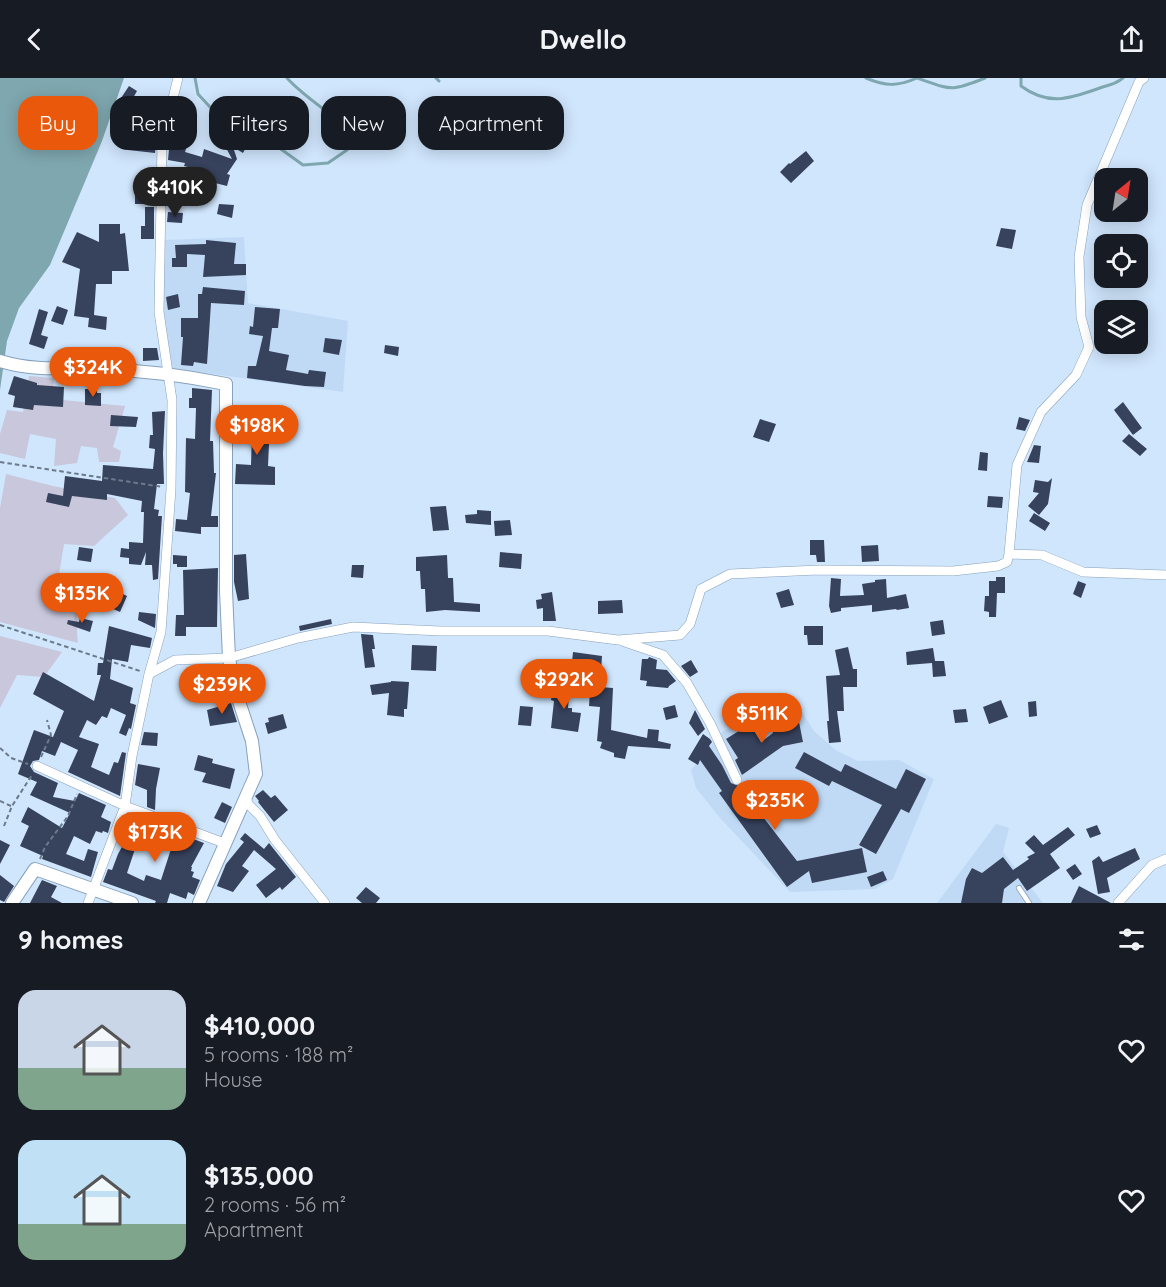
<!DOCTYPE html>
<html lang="en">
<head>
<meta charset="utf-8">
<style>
	:root { --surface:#171b24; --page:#242831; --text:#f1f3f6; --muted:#9ea1a6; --accent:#ea580c }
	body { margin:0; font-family:Quicksand,sans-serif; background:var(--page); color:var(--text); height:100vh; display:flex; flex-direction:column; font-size:22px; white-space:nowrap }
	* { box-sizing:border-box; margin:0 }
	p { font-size:20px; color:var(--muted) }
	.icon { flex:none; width:33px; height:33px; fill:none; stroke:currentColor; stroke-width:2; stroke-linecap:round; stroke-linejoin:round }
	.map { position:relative; height:825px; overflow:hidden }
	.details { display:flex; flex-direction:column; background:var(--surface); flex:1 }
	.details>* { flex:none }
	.guide { position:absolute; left:18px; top:18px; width:600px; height:54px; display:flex; gap:12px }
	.needle { width:39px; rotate:30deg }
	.tools { position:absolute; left:1094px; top:90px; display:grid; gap:12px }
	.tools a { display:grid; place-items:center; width:54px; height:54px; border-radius:12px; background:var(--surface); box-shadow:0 3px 15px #0003; font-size:30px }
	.price { position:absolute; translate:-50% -51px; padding:0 14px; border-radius:21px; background:var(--accent); color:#fff; font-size:20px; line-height:39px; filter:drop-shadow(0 2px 3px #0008) }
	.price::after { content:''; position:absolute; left:50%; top:36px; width:18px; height:14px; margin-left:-9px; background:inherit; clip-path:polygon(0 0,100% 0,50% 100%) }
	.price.selected { background:#222; color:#fff }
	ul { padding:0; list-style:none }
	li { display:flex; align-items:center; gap:18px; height:150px; padding:0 18px }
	li span { display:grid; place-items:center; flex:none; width:168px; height:120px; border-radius:18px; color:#555 }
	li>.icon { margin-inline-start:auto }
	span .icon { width:72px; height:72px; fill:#fffc; stroke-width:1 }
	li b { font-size:26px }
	h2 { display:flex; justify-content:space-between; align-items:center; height:72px; padding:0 18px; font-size:26px }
	.tag { padding:0 21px; border-radius:18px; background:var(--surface); box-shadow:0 3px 15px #0003; font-size:21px; line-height:54px }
	.tag.selected { background:var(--accent); color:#fff }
	header { display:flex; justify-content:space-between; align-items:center; height:78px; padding:0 18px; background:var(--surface); font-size:27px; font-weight:700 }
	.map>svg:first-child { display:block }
</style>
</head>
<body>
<header><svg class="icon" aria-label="back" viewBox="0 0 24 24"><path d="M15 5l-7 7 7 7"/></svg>Dwello<svg class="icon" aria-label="share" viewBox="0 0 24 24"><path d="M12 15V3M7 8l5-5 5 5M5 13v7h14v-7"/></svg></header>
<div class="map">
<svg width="1166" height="825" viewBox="0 0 1166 825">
	<rect width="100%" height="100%" fill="#d0e6fd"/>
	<!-- built -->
	<path fill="#c0daf6" d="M244,159L248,225L348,243L343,314L170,290L163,226L165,162Z
		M802,634L814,653L837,673L858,683L899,682L934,701L893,801L875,811L790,814L720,740L696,710L691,692L722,654L743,643Z
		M996,746L1009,750L1003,774L1043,825H937Z"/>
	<!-- green -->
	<path fill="#c8c7dc" d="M29,298L54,300L52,321L125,328L113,369L121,373L119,384H99L97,370L81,368L77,385L54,388L56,361L30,356L25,381L0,375V356L7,332L23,334Z
		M6,396L53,408L115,420L128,437L94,468L64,466L59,497C63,499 69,502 71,505C81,518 75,547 78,565L0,544V430Z
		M0,558L62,574L44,599L17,597L0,630Z"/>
	<!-- water -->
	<path fill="#7fa7af" d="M0,0H124L102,63L50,187L19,230L7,263L0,312Z"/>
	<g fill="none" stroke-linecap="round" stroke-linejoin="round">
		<!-- stream -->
		<path stroke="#7fa7af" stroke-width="3" d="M195,0L198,16L221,41L260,56L303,87L328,85L347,72L349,52C329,33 305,20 287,0
			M436,0L439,3
			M866,0C885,8 897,9 917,0C952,12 950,14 985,0
			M1021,0V8C1048,28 1069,21 1097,11C1109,6 1113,8 1123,0"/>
	</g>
	<!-- building -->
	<path fill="#37425d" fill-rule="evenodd" d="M129,8L137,13L128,29L119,23Z
		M148,38L159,41L155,55L157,56L155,75L128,72L130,52L120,49L124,40L146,45Z
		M226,48L237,81L227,96L230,97L227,108L211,104L203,127L193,124L203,93L184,88L185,85L168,82L170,61L175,64L179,52L191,56L185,74L202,79L204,71L232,81L217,53Z
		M240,56L250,62L243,75L233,69Z
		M806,73L814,83L791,105L780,94L789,85L790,86Z
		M135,114L148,115V126H135Z
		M219,126L234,127L232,140L217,136Z
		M145,129H154V161H141V148H145Z
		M168,134L183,135L182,145L167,144Z
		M99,146H120V156L125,155L129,193H112V206H96L94,237L107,239L106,252L88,249L89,240L74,238L80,191L62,184L77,154L99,164Z
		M1001,150L1016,152L1012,171L996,168Z
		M206,162L236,165L234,186H246V197L203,199L205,177L187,176V189H172V180H176L175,167L206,166Z
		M203,209L245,213L244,227L211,225L207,286L194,284L193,288L181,287L183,259H181V240H198V216H202Z
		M178,216L180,229L168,232L166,219Z
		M57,228L68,232L63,247L51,243Z
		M255,229L280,231L278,250H272L269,273L289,277L286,292L308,296L309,292L326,294L324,309L305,308L247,300L248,288H256L263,258L249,256L250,248L253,249Z
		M39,231L48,234L41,257L48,259L44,271L29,266Z
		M325,260L342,262L339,277L323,274Z
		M385,267L399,269L398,278L384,275Z
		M143,270H157L159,282L143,283Z
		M14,298L37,305V307L64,309L63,329L34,327L33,332L13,329L15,318L8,316Z
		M192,310L212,312L210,363H213L214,395H216L211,438H218V449H201V456L175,453L176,441L187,442L190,415L185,414L186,360L195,361L196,330H189V320H192Z
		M85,311H97V315H101V328L85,327Z
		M1123,324L1142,350L1133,357L1114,332Z
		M165,333L163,375L164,406H157L154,431L159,432L158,438H162L158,501L153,502L152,487H145L146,474L141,487L129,486V480L120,479L121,470L129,471V464L143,465L144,434H141L142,423L107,416V422L72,418L69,429L46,424L48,415L63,418L65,398L102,403L103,387L153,391L155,371L149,370L150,357H153L152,334Z
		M111,337L138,339L136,349L110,348Z
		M1019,339L1030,342L1025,353L1016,351Z
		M241,340L270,344L268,388L275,389V407L235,406L236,386L251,387L252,354L240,353Z
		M760,341L776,346L769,364L753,359Z
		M1129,356L1147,371L1140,378L1122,363Z
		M1034,367L1041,368L1039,385L1027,384Z
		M980,374L988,375L987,393L978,392Z
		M1052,400L1048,426L1039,437L1028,428L1039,415L1033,414L1035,402L1048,404Z
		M988,418L1003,419L1002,430L987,429Z
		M446,428L449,452L433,453L430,429Z
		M477,432L491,433V447L466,445L465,437L477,436Z
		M1034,435L1050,445L1045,453L1029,443Z
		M510,442L512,457L495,458L494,443Z
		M810,462H824L825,484H817L816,477H810Z
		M878,467L879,483L862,484L861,468Z
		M79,469L93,471L91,484L77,482Z
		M500,474L522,476L521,491L499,489Z
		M246,476L249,521L238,523L234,504V477Z
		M173,477L187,478V489H177V486H173Z
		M447,477L448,500H453L454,524L480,526V534L445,532L426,534L425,511H421L420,493H416V479Z
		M352,487H364L363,500L351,499Z
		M218,490L217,549H186V558H175L176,537H184L183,492Z
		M996,499H1005V515H997L996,539H989V534L984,533L985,518H989V503H996Z
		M831,500L841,501L840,518L864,517L862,506L875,504V502L886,501L887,520L906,516L909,530L897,532L896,531L872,534V527L841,530V533L831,535L829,528Z
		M1078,503L1086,506L1081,520L1073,516Z
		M789,511L794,527L781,530L776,515Z
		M117,513L127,518L120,534L111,530Z
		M552,514L556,543H543V530L537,531L536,522L542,521L541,516Z
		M622,522L623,535L598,536V523Z
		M139,534L156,536L155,550L138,542Z
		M80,540L93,543L90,554L67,546L68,542L79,544Z
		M331,541L332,546L300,553L299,548Z
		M943,542L945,556L932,558L930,544Z
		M109,548L152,560L150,570L131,567L128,584L112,581L110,601L133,610L130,625L136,627L131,651L129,650L126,658L119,655L126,637L111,630L107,640L102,638L96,647L87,642L79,659L99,666L91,689L109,697L114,684L118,685L122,674L126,675L120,718L68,694L78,672L61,664L55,678L42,673L39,682L33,683L30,688L34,694L58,705L53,719L75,723L79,715L106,727L101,739L111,744L108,755L103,753L102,755L96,753L90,766L74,758L66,776L84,783L88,771L98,774L91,799L42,781L43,778L20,768L29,748L21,744L28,729L62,750L70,735L30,717L37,704L18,696L34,652L53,659L64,633L33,616L43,594L94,623L101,597H97L98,585H103Z
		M804,548H823V567H808L807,557H804Z
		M361,556L373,557L375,571H372L375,589L365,590Z
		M412,567L437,568L436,593L411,592Z
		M848,569L853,591H857V609H843L844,633H837L841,664L829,665L827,643H829L826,598L840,597L835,572Z
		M933,570L935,583H944L946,598L933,599L932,585L907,587L906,574Z
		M573,574L602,578L600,609L613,610L611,652L647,660L648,651L659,652L658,663L671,666L670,671L628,668L625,681L614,679V675L600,670L602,664L597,663L600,629L589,628L591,597L571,595Z
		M649,579L657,582L656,591L667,592L676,603L669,608L668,610L646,608L647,603L640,602L642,581H648Z
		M691,582L698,594L690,599L681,588Z
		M200,588L222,590L225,609L199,607Z
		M535,588L552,590L549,611L533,609Z
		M391,603L409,604L407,631H404V639L387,637L389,615L372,617L370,607L391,604Z
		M553,606L570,608L568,630H572V634L581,635L578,654L551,650L554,623L551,622Z
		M1001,622L1008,639L989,646L983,629Z
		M1036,623L1037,638L1029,639L1028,624Z
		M231,625L237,644L210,648L207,632Z
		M675,627L678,639L666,642L663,630Z
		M520,628L533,629L531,648L518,647Z
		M966,631L968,644L955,645L953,632Z
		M695,632L705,651L698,658L689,645Z
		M283,636L287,650L268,656L265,645L269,644L268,640Z
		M799,644L803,664L783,668L742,697L735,682L738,680L726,661L750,646L761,664L773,655L772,649Z
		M144,654L158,655L157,668L141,667Z
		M703,656L710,661L712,664L709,668L722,687L731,705L739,708L797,783L862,770L867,794L812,805L809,793L787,809L719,715L722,713L700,682L698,687L688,681Z
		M804,674L841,694L845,686L896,711L906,691L926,701L909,735L901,731L876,776L859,767L882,727L832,703L829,708L795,690Z
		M198,677L213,681L212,685L235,691L230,711L202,704L206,695L194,692Z
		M138,686L160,690L156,711L155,732L147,729V712L135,707Z
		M263,712L271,720L275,717L288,732L274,744L258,724L259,723L255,718Z
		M222,724L232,729L225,745L214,740Z
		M129,737L204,765L191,789H192L191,793L194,794L192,799L200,802L194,817L188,814L186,821L170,815L167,825H155L156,823L103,804L108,791L112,792L118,776L132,751L135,743L128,740ZM148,761L171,771L161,802L146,797L144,803L127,795L136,768L144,771Z
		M1097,747L1101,756L1090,760L1086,751Z
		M1068,749L1075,757L1050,776L1060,790L1027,813L1018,800L1004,811L1002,825H961L966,801L972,790L982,795L1003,779L1013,792L1029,781L1027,779L1035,775L1025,765L1034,757L1043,767Z
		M245,755L264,771L269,765L296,799L282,812L280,809L266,820L256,807L276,791L254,772L242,788L249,793L233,814L217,808L226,786L244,764L240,761Z
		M0,762L10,767L0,786Z
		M1135,770L1140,781L1107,800L1110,814L1098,816L1092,783L1099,778L1103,784Z
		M1075,786L1082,796L1073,802L1066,792Z
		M883,793L887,802L871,809L867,799Z
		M0,797L14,808L4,824L0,822Z
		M42,802L57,808L51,819L62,825H30Z
		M1079,808L1111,825H1071Z
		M366,809L380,820L376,825H362L356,820Z"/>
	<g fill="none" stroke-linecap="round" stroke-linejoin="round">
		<defs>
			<path id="lane" d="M1019,810L1029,825"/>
			<path id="street" d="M1009,476L1042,477L1083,494L1166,497
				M622,563L663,577L687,605L710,645L737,702
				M149,596L175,582L229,580L298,560L353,549L440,553H548L618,562L680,557L690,546L701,511L730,496L819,492L953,493L998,488L1007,484L1009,476L1017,387L1041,334L1076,297L1089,269L1081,239L1079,179L1087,127L1139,4L1144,0
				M37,688L125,728L224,765
				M246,718L248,726L260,738L275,762L325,825
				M88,825L125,728L132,678L149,596L161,554L171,411L172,322L159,234L162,64L178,0
				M1118,825L1152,787L1166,781"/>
			<path id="secondary" d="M0,283C33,293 59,290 92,290C137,292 182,297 226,306V513L229,580L234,608L252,663L256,696L199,825
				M12,825L35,791L132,825"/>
		</defs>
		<!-- lane casing -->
		<use href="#lane" stroke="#86a1bc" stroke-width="6"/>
		<!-- street casing -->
		<use href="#street" stroke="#86a1bc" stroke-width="10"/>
		<!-- secondary casing -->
		<use href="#secondary" stroke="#86a1bc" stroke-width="14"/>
		<!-- path -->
		<path stroke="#6a7a8a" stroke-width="2" stroke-dasharray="4.5 3" stroke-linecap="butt" d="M0,384L163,409
			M0,547L140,593
			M0,670L11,680L28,686
			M41,679L51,657L47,642
			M0,723L11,728
			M4,748L12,728L32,697
			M40,781L45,769L68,738L77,716"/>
		<!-- lane -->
		<use href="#lane" stroke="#fff" stroke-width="4.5"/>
		<!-- street -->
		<use href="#street" stroke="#fff" stroke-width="9"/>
		<!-- secondary -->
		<use href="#secondary" stroke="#fff" stroke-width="12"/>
	</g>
</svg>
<div class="tools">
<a><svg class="needle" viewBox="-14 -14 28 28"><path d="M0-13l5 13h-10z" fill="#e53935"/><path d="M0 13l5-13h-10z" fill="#9ea1a6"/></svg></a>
<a><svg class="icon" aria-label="locate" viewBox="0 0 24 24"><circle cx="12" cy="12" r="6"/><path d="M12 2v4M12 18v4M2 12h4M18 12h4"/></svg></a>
<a><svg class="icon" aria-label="layers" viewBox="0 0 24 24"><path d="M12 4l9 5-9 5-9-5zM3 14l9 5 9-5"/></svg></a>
</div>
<b class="price selected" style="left:175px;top:140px">$410K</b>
<b class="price" style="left:93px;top:320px">$324K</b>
<b class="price" style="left:257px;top:378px">$198K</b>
<b class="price" style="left:82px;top:546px">$135K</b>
<b class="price" style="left:564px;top:632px">$292K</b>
<b class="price" style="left:222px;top:637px">$239K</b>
<b class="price" style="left:762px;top:666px">$511K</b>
<b class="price" style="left:775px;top:753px">$235K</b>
<b class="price" style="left:155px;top:785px">$173K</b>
<div class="guide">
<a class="tag selected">Buy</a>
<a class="tag">Rent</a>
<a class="tag">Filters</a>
<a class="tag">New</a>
<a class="tag">Apartment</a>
</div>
</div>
<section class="details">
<h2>9 homes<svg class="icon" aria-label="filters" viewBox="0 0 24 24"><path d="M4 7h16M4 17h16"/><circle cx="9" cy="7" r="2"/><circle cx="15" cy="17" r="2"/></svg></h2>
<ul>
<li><span style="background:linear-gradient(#c9d6e8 65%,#7fa58c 0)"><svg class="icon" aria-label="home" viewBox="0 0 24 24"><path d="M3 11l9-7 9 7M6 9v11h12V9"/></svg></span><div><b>$410,000</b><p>5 rooms · 188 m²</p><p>House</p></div><svg class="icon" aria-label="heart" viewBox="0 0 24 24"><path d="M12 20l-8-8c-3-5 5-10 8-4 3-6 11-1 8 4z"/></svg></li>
<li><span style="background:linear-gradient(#bfe0f5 70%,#7fa58c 0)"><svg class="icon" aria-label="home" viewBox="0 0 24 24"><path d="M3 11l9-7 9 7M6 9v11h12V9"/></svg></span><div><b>$135,000</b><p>2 rooms · 56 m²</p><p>Apartment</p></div><svg class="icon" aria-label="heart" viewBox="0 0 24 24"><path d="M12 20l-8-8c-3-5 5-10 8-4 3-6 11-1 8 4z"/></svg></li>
</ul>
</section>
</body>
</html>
